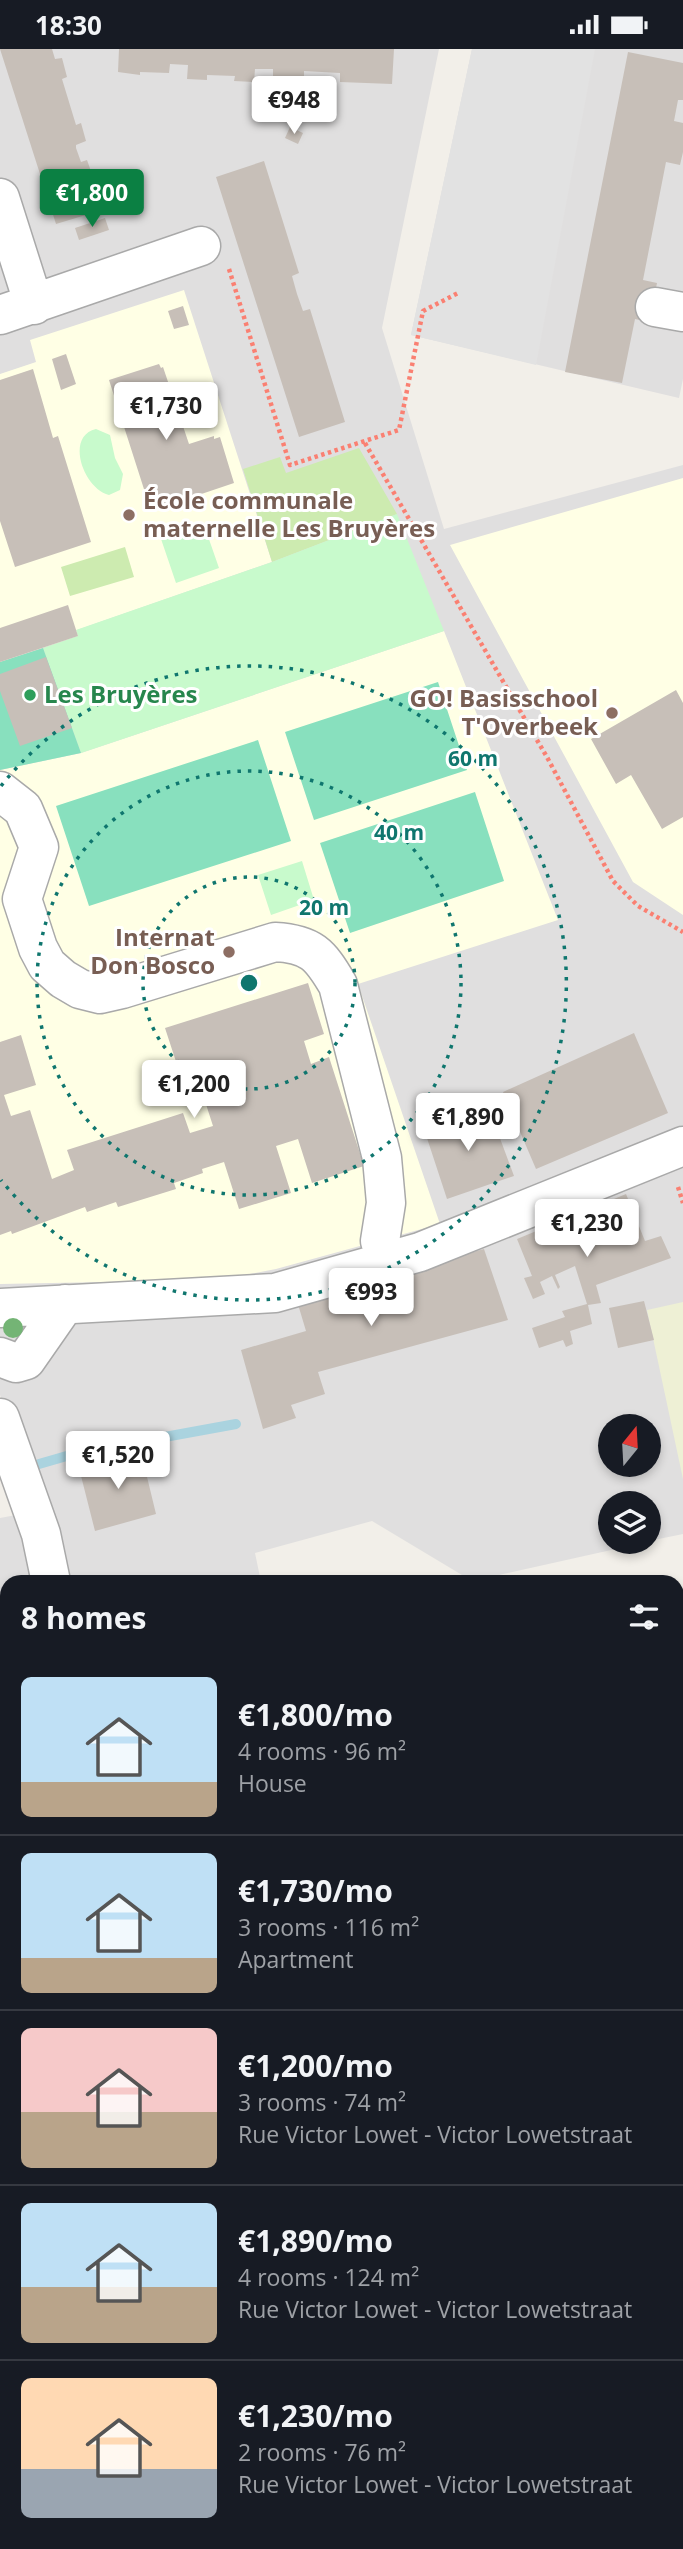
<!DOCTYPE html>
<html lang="en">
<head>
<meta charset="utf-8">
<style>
	:root { --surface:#171b24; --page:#242831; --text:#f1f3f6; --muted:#9ea1a6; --line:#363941; --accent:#0b8043 }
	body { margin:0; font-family:"Open Sans",sans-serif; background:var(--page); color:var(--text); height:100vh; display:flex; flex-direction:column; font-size:26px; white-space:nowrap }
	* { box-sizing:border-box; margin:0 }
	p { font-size:23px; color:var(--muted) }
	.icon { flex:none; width:38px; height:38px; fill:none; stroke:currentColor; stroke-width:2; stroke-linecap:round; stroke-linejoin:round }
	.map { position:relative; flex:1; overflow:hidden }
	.side { position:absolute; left:0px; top:1526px; width:684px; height:975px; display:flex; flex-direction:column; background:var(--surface); border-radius:21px 21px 0 0; box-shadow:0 4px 10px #0003 }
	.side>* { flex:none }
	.needle { width:46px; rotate:18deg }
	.buttons { position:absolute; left:598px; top:1365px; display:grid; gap:14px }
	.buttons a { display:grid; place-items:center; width:63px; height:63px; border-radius:50%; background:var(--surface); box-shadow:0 4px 10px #0003; font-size:35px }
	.price { position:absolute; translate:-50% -60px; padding:0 16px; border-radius:7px; background:#fff; color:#222; font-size:23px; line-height:46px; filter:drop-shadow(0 2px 4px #0008) }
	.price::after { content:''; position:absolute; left:50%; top:42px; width:21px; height:16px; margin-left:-10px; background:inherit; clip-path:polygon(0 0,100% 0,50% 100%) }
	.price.current { background:var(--accent); color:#fff }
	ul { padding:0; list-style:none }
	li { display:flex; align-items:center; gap:21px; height:175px; padding:0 21px }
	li+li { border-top:2px solid var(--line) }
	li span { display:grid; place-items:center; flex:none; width:196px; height:140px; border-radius:10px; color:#555 }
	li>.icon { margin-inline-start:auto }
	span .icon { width:84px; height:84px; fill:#fffc; stroke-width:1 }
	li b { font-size:30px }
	h2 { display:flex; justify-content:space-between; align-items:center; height:84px; padding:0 21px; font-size:30px }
	.status { display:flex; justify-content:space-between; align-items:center; height:49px; padding:0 35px; background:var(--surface); direction:ltr }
	.status svg { height:19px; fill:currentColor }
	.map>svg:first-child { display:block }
</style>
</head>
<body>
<div class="status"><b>18:30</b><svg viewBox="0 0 49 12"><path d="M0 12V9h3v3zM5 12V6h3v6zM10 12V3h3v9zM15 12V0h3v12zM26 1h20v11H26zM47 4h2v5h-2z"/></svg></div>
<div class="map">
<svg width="683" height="2500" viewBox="0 0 683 2500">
	<rect width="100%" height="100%" fill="#f2efe9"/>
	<!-- residential -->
	<path fill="#e0dfdf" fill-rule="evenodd" d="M0,0H439L382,279L444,480L683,416V1485L649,1492V1454H611V1493H647L472,1532L372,1472L255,1504L261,1533H7V1815L0,1818V1469L43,1461L24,1406L0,1346ZM611,1377H649V1416H611Z
		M472,0H683V330L679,349L411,286Z
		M7,2158V2494H290L288,2500H0V2161Z"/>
	<!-- education -->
	<path fill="#ffffe5" d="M184,241L272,513L77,581L78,587L0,613V325L36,313L30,291Z
		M683,429V866L633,833L450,496Z
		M444,582L558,871L358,935L440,1175L276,1220L234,1228L154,1232L0,1235V721L81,704Z
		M677,2290L683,2292V2500H594L595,2494H677Z"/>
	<!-- farmland -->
	<path fill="#eef0d5" d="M683,1253V1430L647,1261Z
		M7,1815V2158L0,2161V1818Z"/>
	<!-- grass -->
	<path fill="#cdebb0" d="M359,399L397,465L272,513L243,420L280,408L286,424Z
		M125,498L134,528L70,547L61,518Z"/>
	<!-- forest -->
	<path fill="#add19e" d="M683,1744V2213L677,2230V1749Z
		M356,2494H539L538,2500H360Z"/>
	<!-- park -->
	<path fill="#c8facc" d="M96,380L110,386L115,409L123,425L120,441L109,446C83,439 65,387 96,380Z
		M397,465L444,582L81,704L43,599L78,587L76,581L272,513Z
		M203,473L219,519L176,534L160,487Z
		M302,812L314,851L271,866L258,826Z"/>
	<!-- pitch -->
	<path fill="#88e0be" d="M43,599L81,704L0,721V613Z
		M438,633L467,721L314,771L285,683Z
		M258,691L291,792L89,857L56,757Z
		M475,743L504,832L350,884L320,794Z"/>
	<!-- parking -->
	<path fill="#e2e2e2" d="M472,0H595L536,316L411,286Z"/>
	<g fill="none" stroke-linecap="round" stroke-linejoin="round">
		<!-- stream -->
		<path stroke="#aad3df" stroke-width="10" d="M39,1415L77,1404L236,1375"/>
	</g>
	<!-- building -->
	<path fill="#c7bfb8" d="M0,0H52L55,10L62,9L67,28L62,30L76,76L81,74L86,92L76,96V99L81,113L87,111L93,128L98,126L109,159L56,175Z
		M119,0H394L392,35L340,33V24L304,22V31L273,30V20H255L254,33L234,32L235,27L207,26V31L187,30L188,16L170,15L169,24L140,23V26L118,23Z
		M628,3L683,14V51H678L674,72L683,74V103L680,116L666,113L643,231L657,234L649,273L635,270L622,334L565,323Z
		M290,78L303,84L298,95L285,89Z
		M264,112L299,224L292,227L297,245L303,262L310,260L345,373L299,388L216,128Z
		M105,169L109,181L79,191L75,179Z
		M183,257L189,276L174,280L168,262Z
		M66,305L76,335L61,341L52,310Z
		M159,315L161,319L163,318L189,395L214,387V390L220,388L234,434L151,462L109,331Z
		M33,320L53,389L58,387L91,493L15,518L0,472V331Z
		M68,556L78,587L0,613V579Z
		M46,608L72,679L20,697L0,642V625Z
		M676,641L683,654V768L662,780L631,726L616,735L591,690Z
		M308,934L324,985L304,992L311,1015L329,1008L364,1117L312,1134L298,1090L276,1097L291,1144L239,1160L224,1113L202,1120L203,1124L174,1134L176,1140L118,1158L116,1153L87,1163L85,1158L12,1185L11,1182L0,1186V993L21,986L36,1036L4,1046L11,1067L30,1061L52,1130L74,1121L67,1101L183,1064L190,1084L213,1077L203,1046L221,1040L214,1020L182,1031L165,979Z
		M634,984L668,1064L536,1120L503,1043Z
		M488,1057L514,1127L447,1150L424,1080Z
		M626,1145L645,1192L661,1187L671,1209L596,1236L601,1254L588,1256L592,1275L570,1282L573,1295L566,1298L563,1291L539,1299L532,1279L565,1268L562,1262L587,1255L575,1217L555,1226L560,1238L558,1240L552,1227L540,1233L545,1245L533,1250L524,1229L532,1227L517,1190Z
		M484,1200L508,1271L318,1323L325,1345L291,1356L296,1369L263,1380L241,1301L306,1282L297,1252Z
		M644,1252L654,1291L618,1299L609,1259Z
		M141,1403L156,1465L95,1482L79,1419Z
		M0,1649L7,1653V1762L0,1758Z
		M677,2325L683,2326V2437L677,2435Z
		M677,2478L683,2480V2500H626L628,2494H677Z"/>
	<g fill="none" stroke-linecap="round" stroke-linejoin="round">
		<defs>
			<path id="minor" d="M0,149L34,256
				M655,258L683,263
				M0,266L201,197
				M0,742L23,760L39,798L22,850L38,899L47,916L63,930L80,940L100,945L122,940L275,893C311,895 320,905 338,936L382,1109L386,1154L380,1192L387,1213
				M0,1259L275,1244L420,1203L683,1097
				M0,1308L16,1314L26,1311L65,1255
				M0,1369L41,1485L51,1533
				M0,2415L7,2414
				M295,2494L301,2500"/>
		</defs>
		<!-- minor casing -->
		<use href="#minor" stroke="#a9a9a9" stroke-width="41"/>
		<!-- path -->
		<path stroke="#fa8072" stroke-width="4.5" stroke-dasharray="3.5 3.5" stroke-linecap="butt" d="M229,220L290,416L399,381L423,262L460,243
			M365,394L548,710L613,832L638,857L683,883
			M678,1138L683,1154
			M677,2258L683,2259
			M381,2494L404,2500
			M439,2500L455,2494
			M554,2500L555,2494"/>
		<!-- minor -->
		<use href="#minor" stroke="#fff" stroke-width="38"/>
	</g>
	<!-- trees -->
	<circle fill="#74b475" cx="13" cy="1279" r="10"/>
	<!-- distance rings -->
	<g fill="none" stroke="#0f766e" stroke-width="3.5" stroke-dasharray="3.5 7">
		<circle cx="249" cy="934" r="106"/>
		<circle cx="249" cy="934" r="212"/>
		<path d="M1 737A317 317 0 1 1 1 1131"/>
	</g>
	<!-- markers -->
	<g fill="#8d6e63" stroke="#fff" stroke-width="2.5">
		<circle cx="129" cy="466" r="7"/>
		<circle cx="612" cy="664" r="7"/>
		<circle cx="229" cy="903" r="7"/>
	</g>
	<circle fill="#2e9e5b" stroke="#fff" stroke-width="2.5" cx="30" cy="646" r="7"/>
	<g text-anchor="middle" stroke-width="6" stroke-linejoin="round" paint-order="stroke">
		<!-- education labels -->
		<g font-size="24" font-weight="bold" fill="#785e54" stroke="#fff" text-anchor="end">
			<text x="143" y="460" text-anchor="start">École communale<tspan x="143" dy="28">maternelle Les Bruyères</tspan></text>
			<text x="598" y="658">GO! Basisschool<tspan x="598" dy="28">T'Overbeek</tspan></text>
			<text x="215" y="897">Internat<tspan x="215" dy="28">Don Bosco</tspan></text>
		</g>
		<!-- leisure labels -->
		<g font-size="24" font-weight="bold" fill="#27864d" stroke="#fff" text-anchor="start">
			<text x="44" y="654">Les Bruyères</text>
		</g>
	</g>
	<circle cx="249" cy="934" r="10" fill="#0f766e" stroke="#fff" stroke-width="3.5"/>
	<g font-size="21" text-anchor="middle" font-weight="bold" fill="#0f766e" stroke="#fff" stroke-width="6" stroke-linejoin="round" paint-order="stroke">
		<text x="473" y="717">60 m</text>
		<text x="399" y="791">40 m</text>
		<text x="324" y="866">20 m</text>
	</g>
</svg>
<div class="buttons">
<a><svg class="needle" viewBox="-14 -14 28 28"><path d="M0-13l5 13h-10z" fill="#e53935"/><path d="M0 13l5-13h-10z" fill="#9ea1a6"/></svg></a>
<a><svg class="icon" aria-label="layers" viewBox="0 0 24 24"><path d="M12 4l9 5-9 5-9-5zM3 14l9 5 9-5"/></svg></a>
</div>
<b class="price" style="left:294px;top:87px">€948</b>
<b class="price current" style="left:92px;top:180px">€1,800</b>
<b class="price" style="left:166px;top:393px">€1,730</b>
<b class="price" style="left:194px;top:1071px">€1,200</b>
<b class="price" style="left:468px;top:1104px">€1,890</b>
<b class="price" style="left:587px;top:1210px">€1,230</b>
<b class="price" style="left:371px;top:1279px">€993</b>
<b class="price" style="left:118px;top:1442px">€1,520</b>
<section class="side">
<h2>8 homes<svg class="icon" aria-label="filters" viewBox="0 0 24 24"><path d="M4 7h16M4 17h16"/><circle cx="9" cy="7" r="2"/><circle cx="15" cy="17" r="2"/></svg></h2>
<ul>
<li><span style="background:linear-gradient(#bfe0f5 75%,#b9a48a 0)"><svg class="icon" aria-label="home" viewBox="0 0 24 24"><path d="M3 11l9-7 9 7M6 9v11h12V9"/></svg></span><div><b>€1,800/mo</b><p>4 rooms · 96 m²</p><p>House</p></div></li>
<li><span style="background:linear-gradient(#bfe0f5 75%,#b9a48a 0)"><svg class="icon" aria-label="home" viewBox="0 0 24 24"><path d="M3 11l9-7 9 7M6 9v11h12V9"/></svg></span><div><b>€1,730/mo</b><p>3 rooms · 116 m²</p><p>Apartment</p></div></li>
<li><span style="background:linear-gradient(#f6c9c9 60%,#b9a48a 0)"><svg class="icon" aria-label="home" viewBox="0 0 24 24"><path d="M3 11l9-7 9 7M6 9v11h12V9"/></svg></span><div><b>€1,200/mo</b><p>3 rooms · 74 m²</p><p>Rue Victor Lowet - Victor Lowetstraat</p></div></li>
<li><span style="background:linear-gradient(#bfe0f5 60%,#b9a48a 0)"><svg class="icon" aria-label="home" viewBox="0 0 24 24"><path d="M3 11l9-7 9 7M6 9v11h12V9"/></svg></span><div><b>€1,890/mo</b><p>4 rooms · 124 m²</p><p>Rue Victor Lowet - Victor Lowetstraat</p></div></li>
<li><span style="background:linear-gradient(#ffd9b3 65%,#9aa5b1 0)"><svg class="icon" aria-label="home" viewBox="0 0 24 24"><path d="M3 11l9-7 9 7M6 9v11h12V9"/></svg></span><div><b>€1,230/mo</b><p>2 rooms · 76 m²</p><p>Rue Victor Lowet - Victor Lowetstraat</p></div></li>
</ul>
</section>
</div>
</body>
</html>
